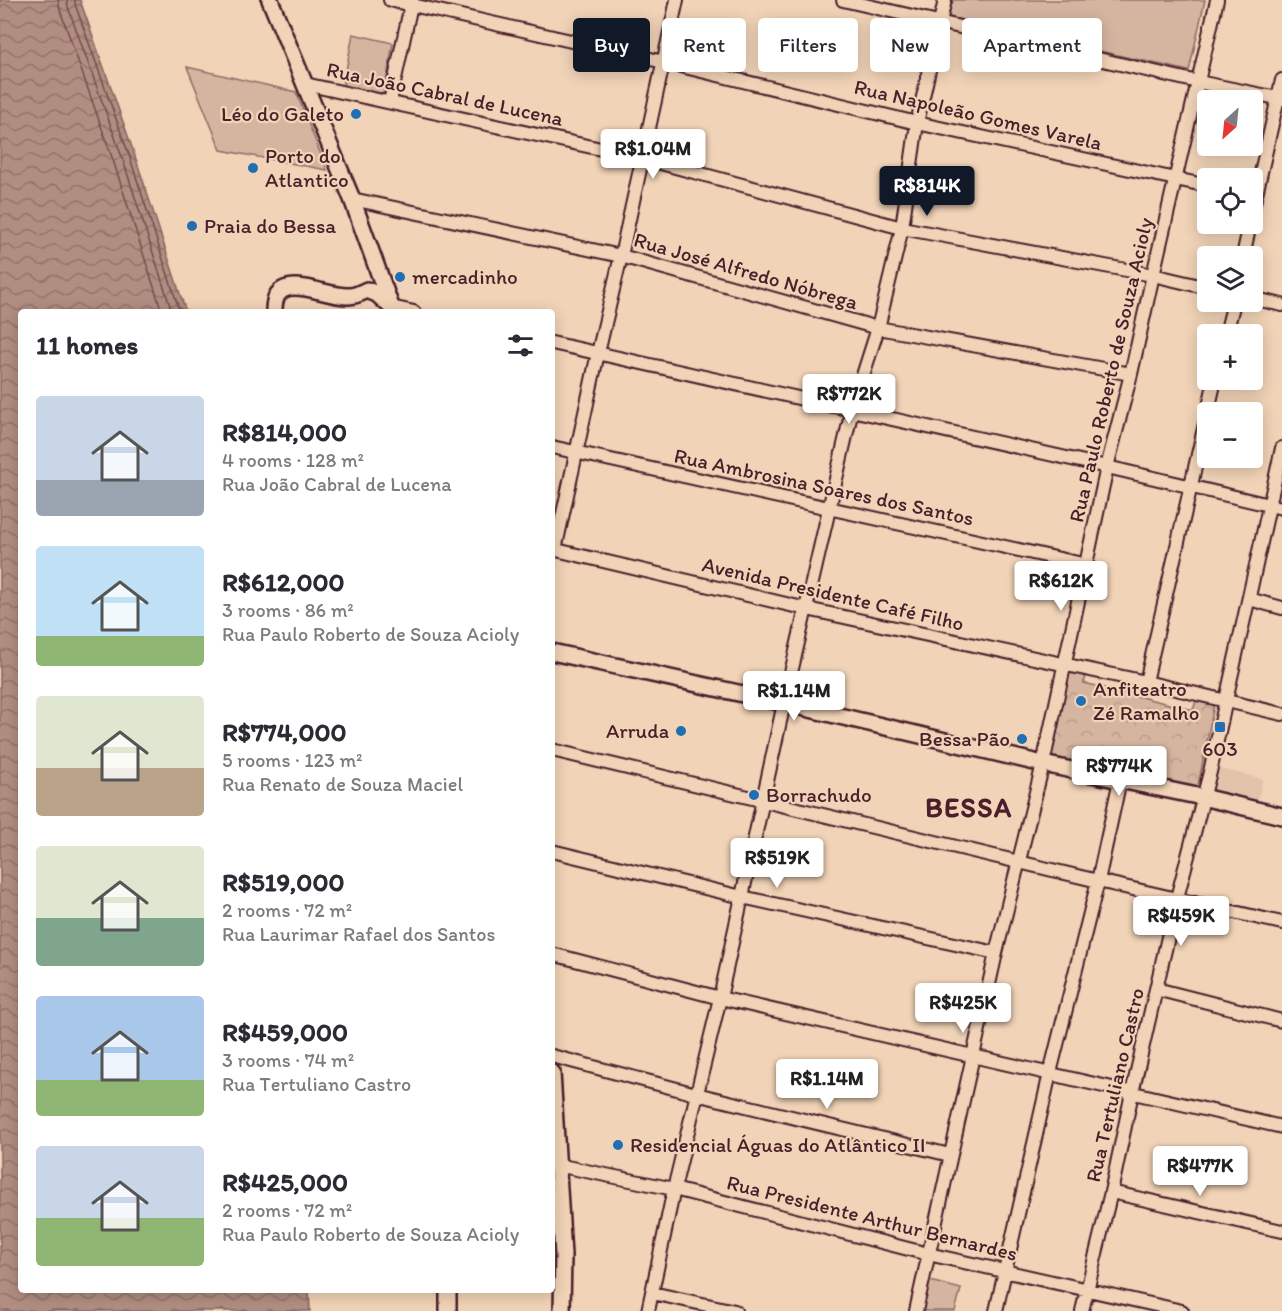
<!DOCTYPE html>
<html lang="en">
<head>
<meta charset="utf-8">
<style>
	:root { --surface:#fff; --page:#f2f2f3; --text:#2b2b33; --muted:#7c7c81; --accent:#111827 }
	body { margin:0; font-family:Itim,sans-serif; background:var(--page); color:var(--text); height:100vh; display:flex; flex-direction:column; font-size:22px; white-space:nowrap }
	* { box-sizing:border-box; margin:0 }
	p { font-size:20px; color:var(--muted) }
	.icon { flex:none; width:33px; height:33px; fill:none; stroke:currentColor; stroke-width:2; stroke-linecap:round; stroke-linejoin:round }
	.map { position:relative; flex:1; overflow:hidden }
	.drawer { position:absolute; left:18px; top:309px; width:537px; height:984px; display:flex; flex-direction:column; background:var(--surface); border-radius:6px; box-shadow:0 3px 15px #0003 }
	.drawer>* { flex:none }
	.guide { position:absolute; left:573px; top:18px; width:570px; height:54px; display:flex; gap:12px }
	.needle { width:39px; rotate:207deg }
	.tools { position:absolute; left:1197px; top:90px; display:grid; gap:12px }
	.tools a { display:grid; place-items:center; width:66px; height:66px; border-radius:6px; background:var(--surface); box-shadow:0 3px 15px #0003; font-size:30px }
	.price { position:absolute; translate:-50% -51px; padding:0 14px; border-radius:6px; background:#fff; color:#222; font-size:20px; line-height:39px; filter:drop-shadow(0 2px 3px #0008) }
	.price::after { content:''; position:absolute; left:50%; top:36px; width:18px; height:14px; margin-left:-9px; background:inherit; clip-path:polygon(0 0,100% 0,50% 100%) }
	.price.current { background:var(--accent); color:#fff }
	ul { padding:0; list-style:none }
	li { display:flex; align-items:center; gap:18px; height:150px; padding:0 18px }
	li span { display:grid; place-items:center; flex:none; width:168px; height:120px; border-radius:6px; color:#555 }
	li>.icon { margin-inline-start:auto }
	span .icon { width:72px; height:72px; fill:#fffc; stroke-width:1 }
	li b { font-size:26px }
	h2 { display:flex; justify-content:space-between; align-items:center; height:72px; padding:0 18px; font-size:26px }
	.pill { padding:0 21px; border-radius:6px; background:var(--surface); box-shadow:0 3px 15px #0003; font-size:21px; line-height:54px }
	.pill.current { background:var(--accent); color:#fff }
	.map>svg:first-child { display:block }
</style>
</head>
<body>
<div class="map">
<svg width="1282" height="1311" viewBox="0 0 1282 1311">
	<defs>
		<pattern id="park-crowns" width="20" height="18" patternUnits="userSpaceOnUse" patternTransform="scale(1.5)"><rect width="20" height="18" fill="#d6b5a0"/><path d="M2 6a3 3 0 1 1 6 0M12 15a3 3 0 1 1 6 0" fill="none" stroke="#b99b8a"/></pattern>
		<pattern id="water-waves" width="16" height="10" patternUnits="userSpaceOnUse" patternTransform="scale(1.5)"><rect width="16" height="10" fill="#b18e81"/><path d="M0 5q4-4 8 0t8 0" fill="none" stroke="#92736a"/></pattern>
	</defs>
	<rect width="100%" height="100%" fill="#f1d3b7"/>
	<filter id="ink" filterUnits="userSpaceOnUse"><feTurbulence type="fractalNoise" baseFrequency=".0167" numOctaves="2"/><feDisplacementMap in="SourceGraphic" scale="12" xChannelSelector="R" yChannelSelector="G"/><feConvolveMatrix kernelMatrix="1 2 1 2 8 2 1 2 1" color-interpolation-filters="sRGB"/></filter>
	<g filter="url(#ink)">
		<!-- built -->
		<path fill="#e3c4ab" d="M1217,768L1263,779L1257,802L1211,791Z"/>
		<!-- grass -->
		<path fill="#d6b5a0" stroke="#906a66" stroke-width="1.5" d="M953,0H1205L1189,71L948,17Z
			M353,34L393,43L384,94L343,86Z
			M187,67L296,92L327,170L221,150Z
			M930,1281L961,1289L955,1311H923Z"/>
		<!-- park -->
		<path fill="url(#park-crowns)" stroke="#906a66" stroke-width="1.5" d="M1068,672L1086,676L1084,683L1193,710L1196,701L1214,705L1197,791L1047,758Z"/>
		<!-- water -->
		<path fill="url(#water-waves)" stroke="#88625f" stroke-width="1.5" d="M0,0H80L134,153L186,312H21V1290H309L310,1311H0Z"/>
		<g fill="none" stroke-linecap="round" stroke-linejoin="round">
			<!-- shore -->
			<path stroke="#734b4d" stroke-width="1.5" d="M58,0L60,10L113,160L162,312
				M67,0L68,7L122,157L172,312
				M75,0V4L129,155L180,312"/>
			<defs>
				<path id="minor" d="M390,0L664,62L917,123L1208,186
					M843,0L1198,82L1282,99
					M305,84L642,158L902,228L1153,275L1208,288
					M390,102L412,0
					M352,199L621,256L878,328L1131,374
					M1252,212L1282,80
					M1243,256L1250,224
					M1252,298L1282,305
					M391,307L414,312
					M1226,334L1234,302
					M552,343L1107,467L1282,508
					M552,447L1087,565
					M552,549L807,609L1146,682L1282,714
					M555,550L598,353L621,256L677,0
					M1249,599L1282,608
					M1146,682L1215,380
					M552,750L1098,881L1282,923
					M552,851L742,897L996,953
					M552,954L720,998L1282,1127
					M1156,989L1282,1021
					M552,1056L696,1094L950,1155
					M552,1164L674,1189L928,1254L1182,1311
					M1111,1192L1282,1231
					M652,1293L735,1311
					M648,1311L674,1189L720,998L784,703L852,410L878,328L902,228L917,123L945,0
					M916,1311L996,953L1043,764L1107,467L1131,374L1153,275L1217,0
					M996,1311L1050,1073L1098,881L1120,780
					M1082,1311L1111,1192L1132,1093L1177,898L1210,772L1282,448"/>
				<path id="major" d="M270,0L352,199L393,312
					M274,312C273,266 325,298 349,296C355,296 361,293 367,290L377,294L389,305
					M552,652L784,703L1043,764L1202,797L1282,816
					M552,1073L563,1255L562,1311
					M448,1290V1311"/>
			</defs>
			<!-- minor casing -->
			<use href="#minor" stroke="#4a1f2b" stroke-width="16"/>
			<!-- major casing -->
			<use href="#major" stroke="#4a1f2b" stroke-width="20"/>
			<!-- minor -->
			<use href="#minor" stroke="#f1d3b7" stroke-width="12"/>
			<!-- major -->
			<use href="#major" stroke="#f1d3b7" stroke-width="15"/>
		</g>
	</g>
	<!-- markers -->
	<g fill="#1f6fb2" stroke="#f1d3b7" stroke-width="2">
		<circle cx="356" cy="114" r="6"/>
		<circle cx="253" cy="168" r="6"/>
		<circle cx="192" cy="226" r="6"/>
		<circle cx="400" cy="277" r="6"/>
		<circle cx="1081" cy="701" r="6"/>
		<rect x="1214" y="721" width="12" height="12" rx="3"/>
		<circle cx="681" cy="731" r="6"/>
		<circle cx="1022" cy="739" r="6"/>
		<circle cx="754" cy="795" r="6"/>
		<circle cx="618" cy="1145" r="6"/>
	</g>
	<g text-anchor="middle" stroke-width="4.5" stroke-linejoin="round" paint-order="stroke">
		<!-- street labels -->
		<g font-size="21" fill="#4a1f2b" stroke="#f1d3b7">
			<text transform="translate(445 94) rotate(12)" y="7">Rua João Cabral de Lucena</text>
			<text transform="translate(978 115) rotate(13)" y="7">Rua Napoleão Gomes Varela</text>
			<text transform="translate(746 271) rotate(16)" y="7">Rua José Alfredo Nóbrega</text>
			<text transform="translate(1111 370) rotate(-77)" y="7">Rua Paulo Roberto de Souza Acioly</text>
			<text transform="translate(824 487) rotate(12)" y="7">Rua Ambrosina Soares dos Santos</text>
			<text transform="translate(833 594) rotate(13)" y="7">Avenida Presidente Café Filho</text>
			<text transform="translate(1115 1085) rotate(-77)" y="7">Rua Tertuliano Castro</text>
			<text transform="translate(872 1218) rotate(14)" y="7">Rua Presidente Arthur Bernardes</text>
		</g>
		<!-- poi labels -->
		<g font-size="21" fill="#4a1f2b" stroke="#f1d3b7" text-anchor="start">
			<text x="344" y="121" text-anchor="end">Léo do Galeto</text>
			<text x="265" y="163">Porto do<tspan x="265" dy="24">Atlantico</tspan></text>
			<text x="204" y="233">Praia do Bessa</text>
			<text x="412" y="284">mercadinho</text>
			<text x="1093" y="696">Anfiteatro<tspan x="1093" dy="24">Zé Ramalho</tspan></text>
			<text x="669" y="738" text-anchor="end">Arruda</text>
			<text x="1010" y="746" text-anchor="end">Bessa Pão</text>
			<text x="1220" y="756" text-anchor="middle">603</text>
			<text x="766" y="802">Borrachudo</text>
			<text x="630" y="1152">Residencial Águas do Atlântico II</text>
		</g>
		<!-- district labels -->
		<g font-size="27" font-weight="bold" letter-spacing="1.5" fill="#4a1f2b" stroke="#f1d3b7">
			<text x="969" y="817">BESSA</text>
		</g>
	</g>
</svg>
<div class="tools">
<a><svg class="needle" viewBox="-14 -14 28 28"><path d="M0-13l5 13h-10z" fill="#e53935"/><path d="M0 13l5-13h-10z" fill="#7c7c81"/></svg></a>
<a><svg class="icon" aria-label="locate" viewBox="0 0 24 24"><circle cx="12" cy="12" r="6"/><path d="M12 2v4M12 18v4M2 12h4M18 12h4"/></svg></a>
<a><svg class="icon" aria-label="layers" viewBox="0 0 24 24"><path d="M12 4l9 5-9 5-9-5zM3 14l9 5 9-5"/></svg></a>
<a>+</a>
<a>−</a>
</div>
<b class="price" style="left:653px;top:180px">R$1.04M</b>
<b class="price current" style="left:927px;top:217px">R$814K</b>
<b class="price" style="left:849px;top:425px">R$772K</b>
<b class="price" style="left:1061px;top:612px">R$612K</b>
<b class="price" style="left:794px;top:722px">R$1.14M</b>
<b class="price" style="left:1119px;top:797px">R$774K</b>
<b class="price" style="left:777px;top:889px">R$519K</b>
<b class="price" style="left:1181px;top:947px">R$459K</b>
<b class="price" style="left:963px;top:1034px">R$425K</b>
<b class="price" style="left:827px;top:1110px">R$1.14M</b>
<b class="price" style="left:1200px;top:1197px">R$477K</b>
<div class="guide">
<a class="pill current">Buy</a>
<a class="pill">Rent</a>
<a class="pill">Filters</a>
<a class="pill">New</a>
<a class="pill">Apartment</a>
</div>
<section class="drawer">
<h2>11 homes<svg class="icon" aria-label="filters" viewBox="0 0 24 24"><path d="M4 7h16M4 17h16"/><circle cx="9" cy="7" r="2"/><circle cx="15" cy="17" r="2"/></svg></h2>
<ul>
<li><span style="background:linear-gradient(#c9d6e8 70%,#9aa5b1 0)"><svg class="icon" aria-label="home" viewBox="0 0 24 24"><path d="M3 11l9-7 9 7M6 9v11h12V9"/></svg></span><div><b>R$814,000</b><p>4 rooms · 128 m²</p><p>Rua João Cabral de Lucena</p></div></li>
<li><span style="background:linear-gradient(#bfe0f5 75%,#8fb573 0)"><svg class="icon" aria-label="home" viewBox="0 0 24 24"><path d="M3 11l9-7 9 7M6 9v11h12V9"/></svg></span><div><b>R$612,000</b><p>3 rooms · 86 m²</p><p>Rua Paulo Roberto de Souza Acioly</p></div></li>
<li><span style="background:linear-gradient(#dfe7d0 60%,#b9a48a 0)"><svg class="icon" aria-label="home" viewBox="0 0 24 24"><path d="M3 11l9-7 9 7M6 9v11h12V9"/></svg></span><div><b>R$774,000</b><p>5 rooms · 123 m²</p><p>Rua Renato de Souza Maciel</p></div></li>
<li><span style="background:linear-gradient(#dfe7d0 60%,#7fa58c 0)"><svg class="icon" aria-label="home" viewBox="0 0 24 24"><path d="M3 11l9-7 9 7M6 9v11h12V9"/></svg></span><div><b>R$519,000</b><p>2 rooms · 72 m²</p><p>Rua Laurimar Rafael dos Santos</p></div></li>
<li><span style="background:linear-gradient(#a9c7e8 70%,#8fb573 0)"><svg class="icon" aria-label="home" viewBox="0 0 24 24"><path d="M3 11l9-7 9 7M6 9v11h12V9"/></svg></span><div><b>R$459,000</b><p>3 rooms · 74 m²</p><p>Rua Tertuliano Castro</p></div></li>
<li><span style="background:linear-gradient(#c9d6e8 60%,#8fb573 0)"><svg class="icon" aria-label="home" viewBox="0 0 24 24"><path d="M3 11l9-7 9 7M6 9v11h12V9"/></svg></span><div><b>R$425,000</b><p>2 rooms · 72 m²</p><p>Rua Paulo Roberto de Souza Acioly</p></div></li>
</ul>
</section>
</div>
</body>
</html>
